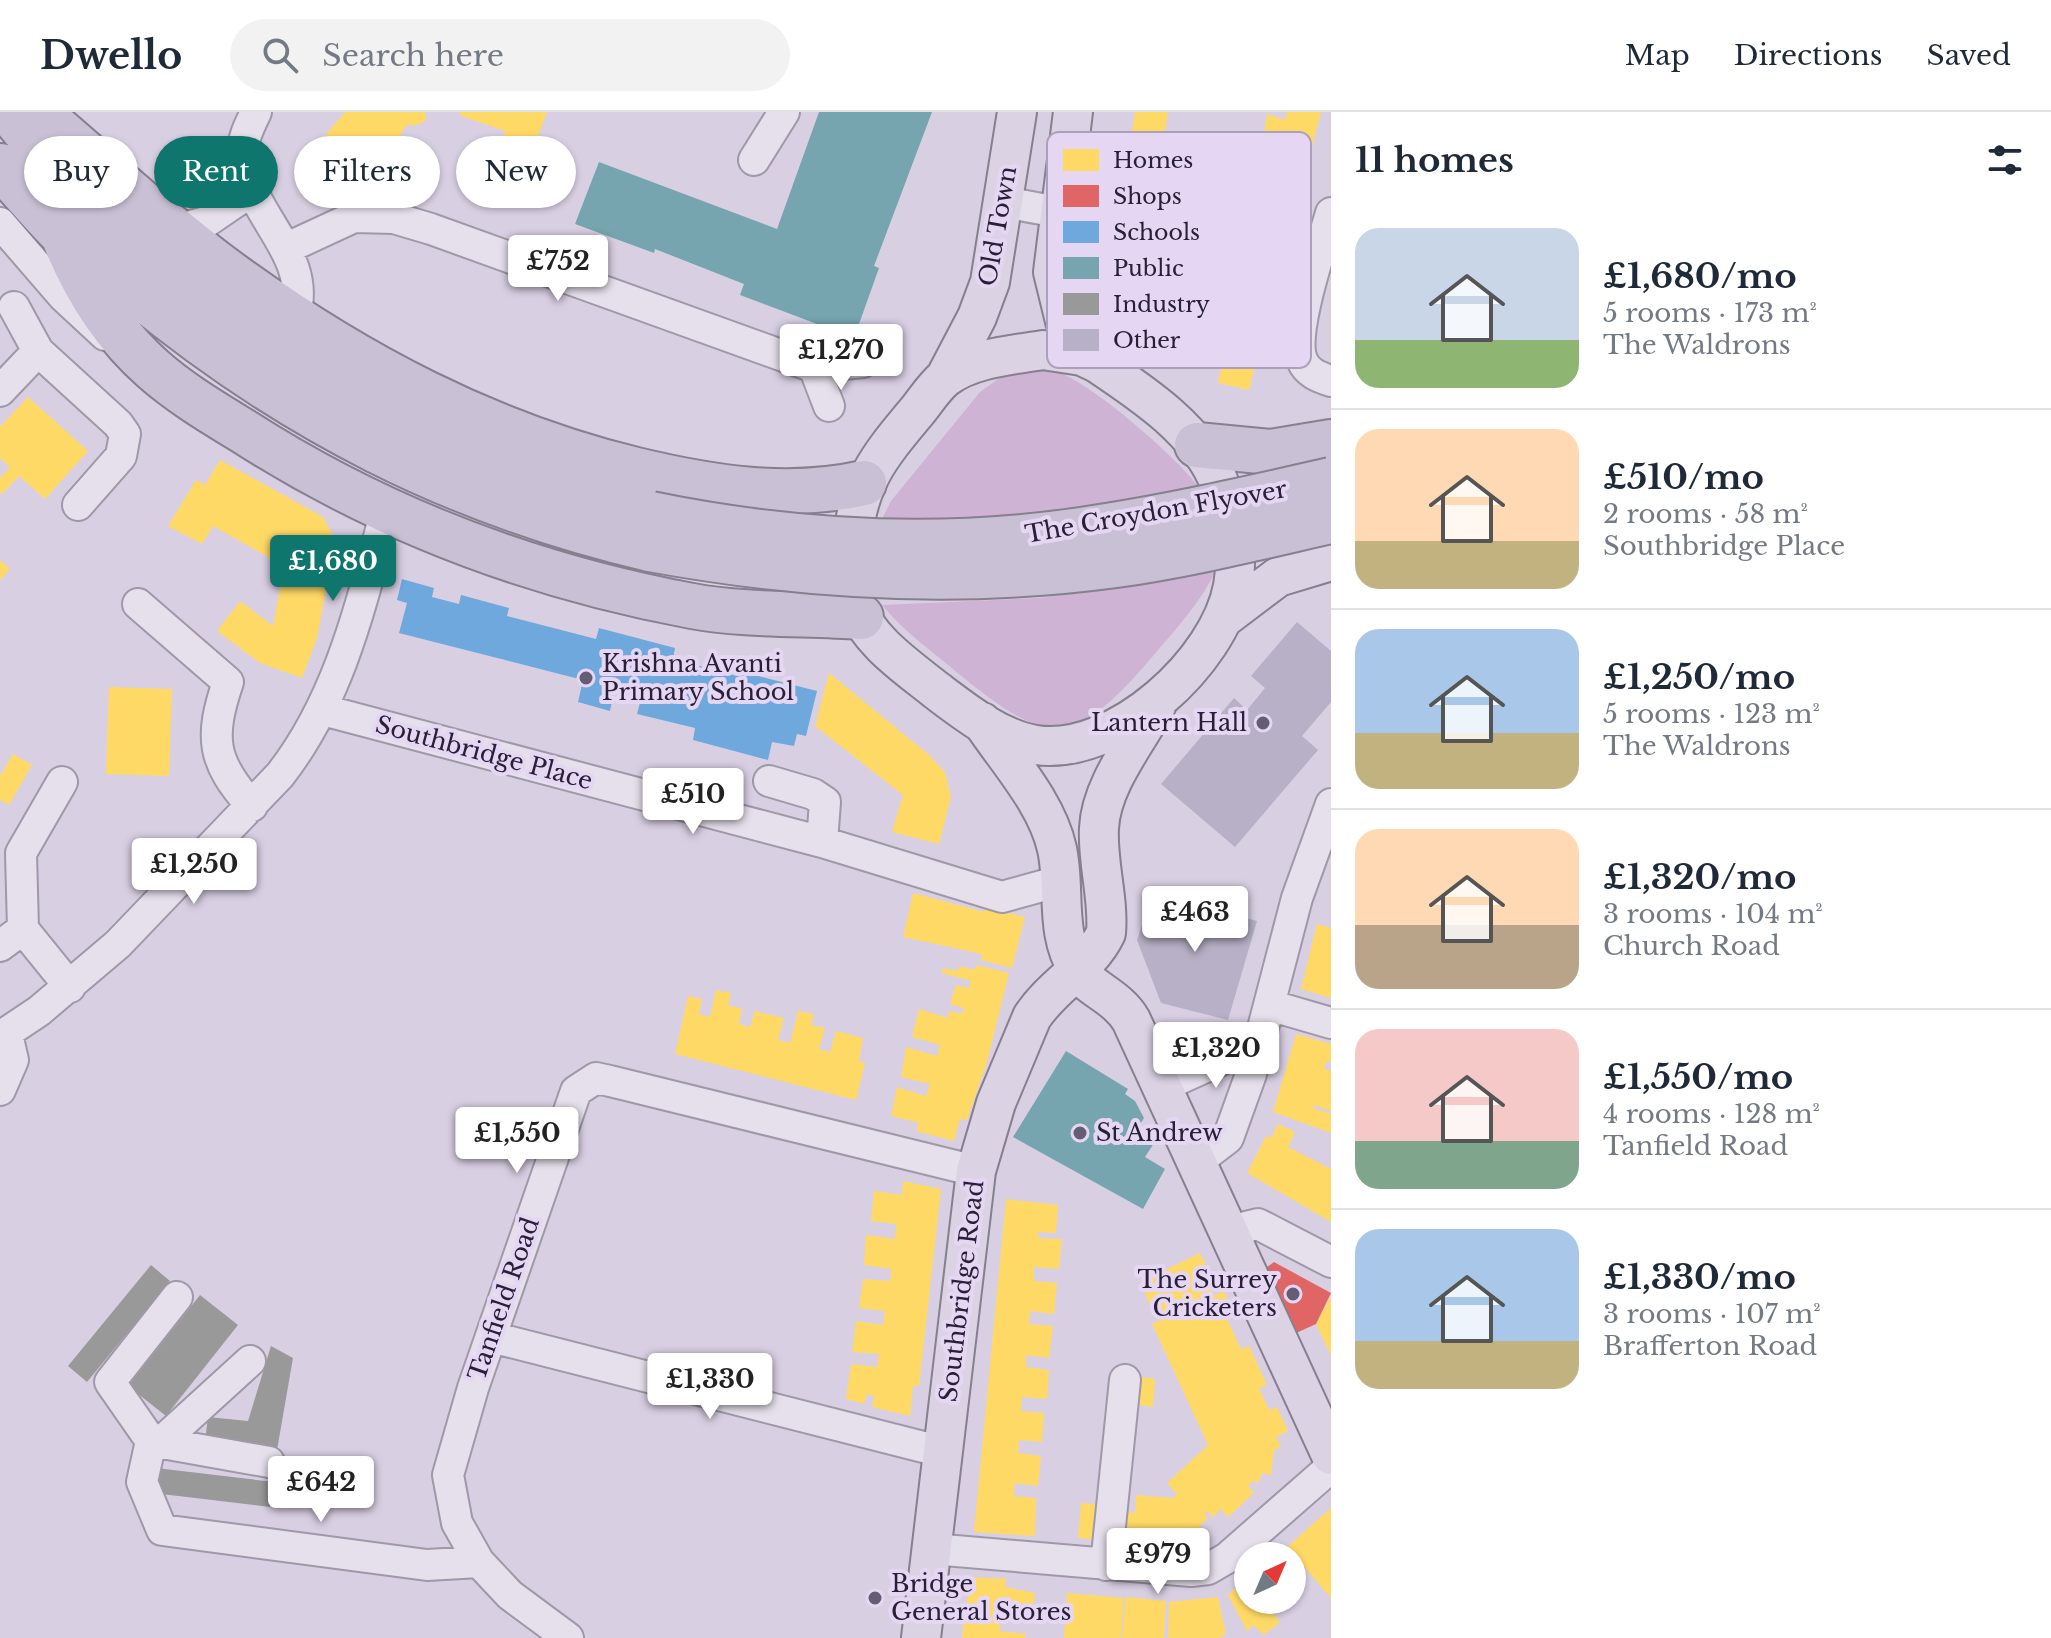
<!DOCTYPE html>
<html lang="en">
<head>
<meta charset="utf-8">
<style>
	:root { --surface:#fff; --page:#f2f2f3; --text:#1f2937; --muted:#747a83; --line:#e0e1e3; --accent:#0f766e }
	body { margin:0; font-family:"Libre Baskerville",serif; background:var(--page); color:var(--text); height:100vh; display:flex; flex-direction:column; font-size:30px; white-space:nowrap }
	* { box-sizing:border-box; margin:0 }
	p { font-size:26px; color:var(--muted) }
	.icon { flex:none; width:44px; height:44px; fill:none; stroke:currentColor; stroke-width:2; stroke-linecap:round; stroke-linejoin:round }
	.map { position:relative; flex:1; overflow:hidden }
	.side { display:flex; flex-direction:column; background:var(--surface); width:720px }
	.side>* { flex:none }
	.banner { position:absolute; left:24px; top:24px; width:760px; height:72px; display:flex; gap:16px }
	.needle { width:52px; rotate:44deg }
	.tools { position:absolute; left:1234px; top:1430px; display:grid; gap:16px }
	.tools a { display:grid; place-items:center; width:72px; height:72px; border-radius:50%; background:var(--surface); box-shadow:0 2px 6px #0004; font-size:40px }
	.price { position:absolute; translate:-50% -68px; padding:0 18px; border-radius:8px; background:#fff; color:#222; font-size:26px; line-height:52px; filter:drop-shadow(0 2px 4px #0008) }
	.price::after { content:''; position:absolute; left:50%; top:48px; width:24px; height:18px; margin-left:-12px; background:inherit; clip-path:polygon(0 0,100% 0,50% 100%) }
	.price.active { background:var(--accent); color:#fff }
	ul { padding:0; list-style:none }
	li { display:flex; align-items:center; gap:24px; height:200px; padding:0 24px }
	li+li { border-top:2px solid var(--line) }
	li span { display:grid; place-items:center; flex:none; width:224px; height:160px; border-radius:24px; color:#555 }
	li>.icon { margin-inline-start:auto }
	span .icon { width:96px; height:96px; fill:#fffc; stroke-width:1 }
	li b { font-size:34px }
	h2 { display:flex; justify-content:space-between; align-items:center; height:96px; padding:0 24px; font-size:34px }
	.tag { padding:0 28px; border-radius:36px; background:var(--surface); box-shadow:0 2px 6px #0004; font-size:28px; line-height:72px }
	.tag.active { background:var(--accent); color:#fff }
	header { display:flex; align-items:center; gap:48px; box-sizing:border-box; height:112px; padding:0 40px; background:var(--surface); border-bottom:2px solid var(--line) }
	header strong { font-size:38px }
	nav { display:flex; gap:44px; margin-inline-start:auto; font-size:28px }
	.search { width:560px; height:72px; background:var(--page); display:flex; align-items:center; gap:20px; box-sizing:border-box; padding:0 28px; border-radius:44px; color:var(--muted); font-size:30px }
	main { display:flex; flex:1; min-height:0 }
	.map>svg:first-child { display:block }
</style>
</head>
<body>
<header>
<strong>Dwello</strong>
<div class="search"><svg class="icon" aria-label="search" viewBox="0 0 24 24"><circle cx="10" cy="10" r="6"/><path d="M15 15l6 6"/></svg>Search here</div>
<nav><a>Map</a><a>Directions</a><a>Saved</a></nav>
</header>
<main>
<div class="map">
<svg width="1331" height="1526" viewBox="0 0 1331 1526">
	<rect width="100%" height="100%" fill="#d9cfe3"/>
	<!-- green -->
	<path fill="#ceb3d4" d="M1034,258C1044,258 1055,258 1065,263C1101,280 1174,343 1199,375L1080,396L997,406L881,409L891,389L980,280L998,267Z
		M1217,456C1202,489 1176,517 1153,544C1076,634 1051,638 959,562C933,540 904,520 882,493L1040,486Z"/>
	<!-- homes -->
	<path fill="#ffd966" d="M345,0H425L426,9L412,14L409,11L401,21V39L391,40L364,71L318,32Z
		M460,0H547L528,51L498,40L505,19L459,3Z
		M1135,0H1168L1140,179L1106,175Z
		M1287,0H1321L1249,278L1218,271L1234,192L1259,111L1243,105L1250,78L1267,83L1274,56L1259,53L1267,2L1285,8Z
		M28,285L88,339L45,387L19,364L2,382L0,380V366L10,355L0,346V315Z
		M220,348L323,405L335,427L317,526L302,566L260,551L217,519L240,489L273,514L284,454L213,414L202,432L168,414L196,368L205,373Z
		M0,448L10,457L0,468Z
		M829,561L929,643L945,660L951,685L939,732L892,720L903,683L815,614Z
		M109,575L172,577L169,664L106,662Z
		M13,642L32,653L9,693L0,688V664Z
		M913,781L984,800L985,795L1025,805L1012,856L981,848L982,843L973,840L903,825Z
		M1317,812L1331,816V886L1301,877Z
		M976,853L1009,861L987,950L967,1008L960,1007L954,1029L916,1019L919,1011L891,1004L897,975L926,984L930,972L901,965L906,935L937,944L940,933L912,925L919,897L948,906L949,899L962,902L964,896L950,892L953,882L956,873L969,876L971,869L942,861L943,856L958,859L959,854L974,858Z
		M716,878L731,881L728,893L742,897L739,912L750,915L755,899L784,906L778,928L790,931L798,899L814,902L811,913L825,916L819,937L830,940L836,919L863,926L859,949L865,951L856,988L675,942L688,884L702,887L699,902L710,905Z
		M1296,922L1331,932V950L1327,949L1324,957L1331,959V999L1314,993L1313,996L1331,1002V1021L1273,1000Z
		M1278,1012L1295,1020L1288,1035L1331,1057V1110L1247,1061L1266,1024L1271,1026Z
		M903,1069L941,1077L919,1274H913L910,1304L872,1295L874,1284L867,1282L864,1292L846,1287L851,1252L877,1255L879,1242L852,1240L856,1209L883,1213L885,1199L859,1196L863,1167L890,1169L891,1163V1157L864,1153L866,1123L895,1127L896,1112L871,1109L874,1079L902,1083Z
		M1006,1087L1058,1093L1056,1121L1038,1120V1126L1062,1127L1059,1157L1034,1155V1169L1057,1171L1054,1202L1030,1199V1204L1029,1212L1053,1214L1049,1246L1026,1243V1255L1049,1258L1047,1287L1022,1285L1021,1299L1044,1301L1042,1330L1019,1328L1018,1341L1041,1344L1038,1374L1015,1371L1014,1377V1384L1036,1386L1035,1424L974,1420Z
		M1200,1141L1212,1166L1207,1169L1212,1181L1156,1206L1140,1170Z
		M1224,1179L1233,1200L1225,1203L1241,1237L1249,1234L1267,1273L1259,1276L1269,1298L1277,1295L1288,1319L1276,1325L1281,1335L1274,1338L1271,1364L1263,1360L1257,1372L1254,1368L1248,1374L1254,1381L1228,1405L1221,1397L1213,1405L1207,1399L1204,1402L1208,1406L1199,1415L1206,1422L1186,1440L1173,1428L1126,1425L1128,1400L1135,1401L1136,1383L1173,1386L1177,1382L1167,1371L1208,1333L1152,1212Z
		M1331,1184V1244L1316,1212Z
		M1141,1265L1155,1267L1153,1295L1139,1293Z
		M1081,1391L1103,1393L1100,1428L1078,1426Z
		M1331,1396V1486L1287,1435Z
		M970,1465L1006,1467L1005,1475L1035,1481L1032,1509L1002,1505L999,1519L1026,1522L1025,1526H962Z
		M1248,1465V1488L1277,1491L1270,1498L1280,1510L1264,1523L1253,1513L1247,1519L1228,1483Z
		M1067,1481L1124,1486L1121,1526H1064Z
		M1126,1485L1166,1489L1164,1526H1122Z
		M1218,1485L1226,1522L1219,1526H1168L1169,1490Z"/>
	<!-- shops -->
	<path fill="#e06666" d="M1274,1150L1331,1181L1316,1212L1294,1222L1263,1158Z"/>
	<!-- schools -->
	<path fill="#6fa8dc" d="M402,467L434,476L432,485L459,492L461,483L509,496L507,504L596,527L599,516L675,536L673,547L737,564L739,559L817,579L806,624L797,622L794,634L772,630L768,648L693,628L695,616L637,602L642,583L615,576L610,599L578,590L583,568L399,521L407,491L397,488Z"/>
	<!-- public -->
	<path fill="#76a5af" d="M819,0H932L874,154L879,156L854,226L740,183L744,172L655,137L654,141L575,112L599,50L777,117Z
		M1066,939L1128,977L1125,982L1135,989L1144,1006L1137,1017L1156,1028L1145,1045L1165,1057L1143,1097L1013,1025Z"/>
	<!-- industry -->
	<path fill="#999" d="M151,1153L170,1169L87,1270L68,1254Z
		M200,1183L238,1213L166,1304L128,1274Z
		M271,1234L293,1246L277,1338L205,1329L208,1305L248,1309Z
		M156,1356L274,1370L270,1395L153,1381Z"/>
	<!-- building -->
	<path fill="#b7b0c6" d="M1297,510L1331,539V590L1302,624L1318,638L1235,735L1161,672L1234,586L1247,598L1265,576L1251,564Z
		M1153,780L1257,809L1228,908L1161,891L1137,828Z"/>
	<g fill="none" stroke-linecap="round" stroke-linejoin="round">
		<defs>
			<path id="minor" d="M256,0C251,11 244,23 243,36C239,98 316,140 294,205
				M754,48L784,0
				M1003,90L1058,100
				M1331,101C1322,133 1291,220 1302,248C1307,261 1319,265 1331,269
				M0,111L63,184L105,223
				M176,118L206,110L253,78
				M287,136L354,105L394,106L431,117L814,255L829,294
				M14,195L38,239L118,312L125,322L121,344L78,393
				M814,255L863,250
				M0,279L38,239
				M138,492L228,570C209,626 212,650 252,694
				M323,598L822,730L1002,785L1060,769
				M769,669L813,682L825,690L822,730
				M23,817L21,741L62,670
				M0,834L23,817L70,875
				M1269,893L1331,911
				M0,925L39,899L118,832L280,663C340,586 361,492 386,399
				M1161,975L1223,947L1260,924
				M0,978L13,948L7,922
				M1198,1049L1228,1026L1251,962L1297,786L1331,692
				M1229,1119L1258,1112L1331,1150
				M177,1185L110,1270L151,1329L269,1350
				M491,1225L943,1340
				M151,1329L142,1370L162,1418L427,1453L479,1450
				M160,1331L250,1249
				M932,1437L1191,1459L1208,1457L1227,1446L1331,1355
				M1106,1453L1125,1268
				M568,1526L510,1483L479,1450L457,1411L448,1363L473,1276L576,979L596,966L610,969L976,1059"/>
			<path id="major" d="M1073,0L1053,160L1065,209L1082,244
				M1043,238L1082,244L1097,251C1142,281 1201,320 1220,373C1231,404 1239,441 1233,474C1220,549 1116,645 1036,633C999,627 965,600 936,578C906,554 868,529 854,491C849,475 850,452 851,436C858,370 876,348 918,298C926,288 935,274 945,266C971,246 1012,243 1043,238Z
				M945,266L977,205L990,170L1017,0
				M1225,505L1278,465L1331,449
				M982,610C1008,649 1047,691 1057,737C1066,778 1054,820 1078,858C1089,877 1117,884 1131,908L1331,1343
				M921,1526L976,1059L996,991L1032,905C1053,873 1089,856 1106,821C1109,786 1097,751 1099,716C1101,673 1136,631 1156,594"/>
			<path id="highway" d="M38,0C103,55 165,114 234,164C357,253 488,322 636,358C711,376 788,388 864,371
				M16,8C172,209 406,343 651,402
				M0,54C20,76 40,100 61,121C83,142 109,159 133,178C288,306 453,391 650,437
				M63,123C83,174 111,220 153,257C180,281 212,300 243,319C380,407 531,464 692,494C746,504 806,501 861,505
				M1197,333L1271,340L1331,330"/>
		</defs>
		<!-- minor casing -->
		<use href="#minor" stroke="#9f98a8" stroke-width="34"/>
		<!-- major casing -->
		<use href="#major" stroke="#857f8e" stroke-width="42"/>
		<!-- highway casing -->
		<use href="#highway" stroke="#857f8e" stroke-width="48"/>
		<!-- minor -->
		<use href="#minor" stroke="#e6e0ec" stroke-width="30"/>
		<!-- major -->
		<use href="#major" stroke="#dbd2e3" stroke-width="38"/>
		<!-- highway -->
		<use href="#highway" stroke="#c9c0d6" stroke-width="44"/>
		<defs>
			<path id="highway-bridge" d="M651,402C793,431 937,439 1081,418C1165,406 1248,387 1331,368
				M650,437C803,465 962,474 1116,453C1188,443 1260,425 1331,409"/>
		</defs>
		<!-- highway-bridge casing -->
		<use href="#highway-bridge" stroke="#857f8e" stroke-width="48" stroke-linecap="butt"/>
		<!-- highway-bridge -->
		<use href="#highway-bridge" stroke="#c9c0d6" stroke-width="44"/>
	</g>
	<!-- markers -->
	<g fill="#655d73" stroke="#e5d6f3" stroke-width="3">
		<circle cx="586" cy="566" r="8"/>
		<circle cx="1263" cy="611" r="8"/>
		<circle cx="1080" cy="1021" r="8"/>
		<circle cx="1293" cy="1182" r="8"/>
		<circle cx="875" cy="1486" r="8"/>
	</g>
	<g text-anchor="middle" stroke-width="8" stroke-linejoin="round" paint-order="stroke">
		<!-- street labels -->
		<g font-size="24" fill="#272037" stroke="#e5d6f3">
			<text transform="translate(998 114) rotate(-80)" y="8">Old Town</text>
			<text transform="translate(1156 400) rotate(-10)" y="8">The Croydon Flyover</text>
			<text transform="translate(484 641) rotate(15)" y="8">Southbridge Place</text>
			<text transform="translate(962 1179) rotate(-83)" y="8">Southbridge Road</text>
			<text transform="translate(504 1187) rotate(-71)" y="8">Tanfield Road</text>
		</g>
		<!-- poi labels -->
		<g font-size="24" fill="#272037" stroke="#e5d6f3" text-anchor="start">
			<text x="602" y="560">Krishna Avanti<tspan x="602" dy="28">Primary School</tspan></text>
			<text x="1247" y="619" text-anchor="end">Lantern Hall</text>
			<text x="1096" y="1029">St Andrew</text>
			<text x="1277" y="1176" text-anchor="end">The Surrey<tspan x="1277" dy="28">Cricketers</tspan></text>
			<text x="891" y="1480">Bridge<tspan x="891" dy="28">General Stores</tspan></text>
		</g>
	</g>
	<!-- legend -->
	<rect x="1047" y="20" width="264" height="236" rx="12" fill="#e5d6f3" stroke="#ac9fbb" stroke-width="2"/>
	<rect x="1063" y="37" width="36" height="22" fill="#ffd966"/>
	<rect x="1063" y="73" width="36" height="22" fill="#e06666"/>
	<rect x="1063" y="109" width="36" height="22" fill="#6fa8dc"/>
	<rect x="1063" y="145" width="36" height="22" fill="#76a5af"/>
	<rect x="1063" y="181" width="36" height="22" fill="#999"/>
	<rect x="1063" y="217" width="36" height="22" fill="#b7b0c6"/>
	<g font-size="22" fill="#272037">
		<text x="1113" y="56">Homes</text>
		<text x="1113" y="92">Shops</text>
		<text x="1113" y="128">Schools</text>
		<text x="1113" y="164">Public</text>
		<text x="1113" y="200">Industry</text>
		<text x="1113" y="236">Other</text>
	</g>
</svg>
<div class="tools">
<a><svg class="needle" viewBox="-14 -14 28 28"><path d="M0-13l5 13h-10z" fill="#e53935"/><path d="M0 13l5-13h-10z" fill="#747a83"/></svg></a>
</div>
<b class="price" style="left:558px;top:191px">£752</b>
<b class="price" style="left:841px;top:280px">£1,270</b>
<b class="price active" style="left:333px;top:491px">£1,680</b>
<b class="price" style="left:693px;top:724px">£510</b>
<b class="price" style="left:194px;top:794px">£1,250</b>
<b class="price" style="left:1195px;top:842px">£463</b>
<b class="price" style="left:1216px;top:978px">£1,320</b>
<b class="price" style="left:517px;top:1063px">£1,550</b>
<b class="price" style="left:710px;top:1309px">£1,330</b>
<b class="price" style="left:321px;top:1412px">£642</b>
<b class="price" style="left:1158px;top:1484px">£979</b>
<div class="banner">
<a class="tag">Buy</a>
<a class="tag active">Rent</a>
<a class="tag">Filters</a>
<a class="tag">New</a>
</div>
</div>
<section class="side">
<h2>11 homes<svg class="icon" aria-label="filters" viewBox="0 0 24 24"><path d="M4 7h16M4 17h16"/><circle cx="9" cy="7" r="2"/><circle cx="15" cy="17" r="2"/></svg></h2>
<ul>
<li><span style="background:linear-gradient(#c9d6e8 70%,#8fb573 0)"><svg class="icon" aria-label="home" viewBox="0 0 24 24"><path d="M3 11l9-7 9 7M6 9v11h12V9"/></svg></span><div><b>£1,680/mo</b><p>5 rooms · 173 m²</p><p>The Waldrons</p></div></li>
<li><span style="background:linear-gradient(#ffd9b3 70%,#c2b280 0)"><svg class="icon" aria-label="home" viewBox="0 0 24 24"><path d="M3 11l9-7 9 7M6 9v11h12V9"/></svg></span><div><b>£510/mo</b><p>2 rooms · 58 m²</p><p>Southbridge Place</p></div></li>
<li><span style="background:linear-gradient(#a9c7e8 65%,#c2b280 0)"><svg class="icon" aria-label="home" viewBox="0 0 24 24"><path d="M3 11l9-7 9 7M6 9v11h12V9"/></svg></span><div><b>£1,250/mo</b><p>5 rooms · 123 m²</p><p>The Waldrons</p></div></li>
<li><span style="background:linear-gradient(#ffd9b3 60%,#b9a48a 0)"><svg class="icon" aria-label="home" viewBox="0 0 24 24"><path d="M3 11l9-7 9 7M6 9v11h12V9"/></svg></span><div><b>£1,320/mo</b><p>3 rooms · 104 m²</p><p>Church Road</p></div></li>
<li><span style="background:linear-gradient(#f6c9c9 70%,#7fa58c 0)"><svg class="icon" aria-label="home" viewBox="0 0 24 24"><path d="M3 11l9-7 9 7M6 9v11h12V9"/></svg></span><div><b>£1,550/mo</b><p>4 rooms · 128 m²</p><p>Tanfield Road</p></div></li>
<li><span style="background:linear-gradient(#a9c7e8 70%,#c2b280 0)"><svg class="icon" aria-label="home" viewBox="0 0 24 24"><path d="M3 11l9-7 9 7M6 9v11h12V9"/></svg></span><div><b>£1,330/mo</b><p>3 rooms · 107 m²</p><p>Brafferton Road</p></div></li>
</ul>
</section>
</main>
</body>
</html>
